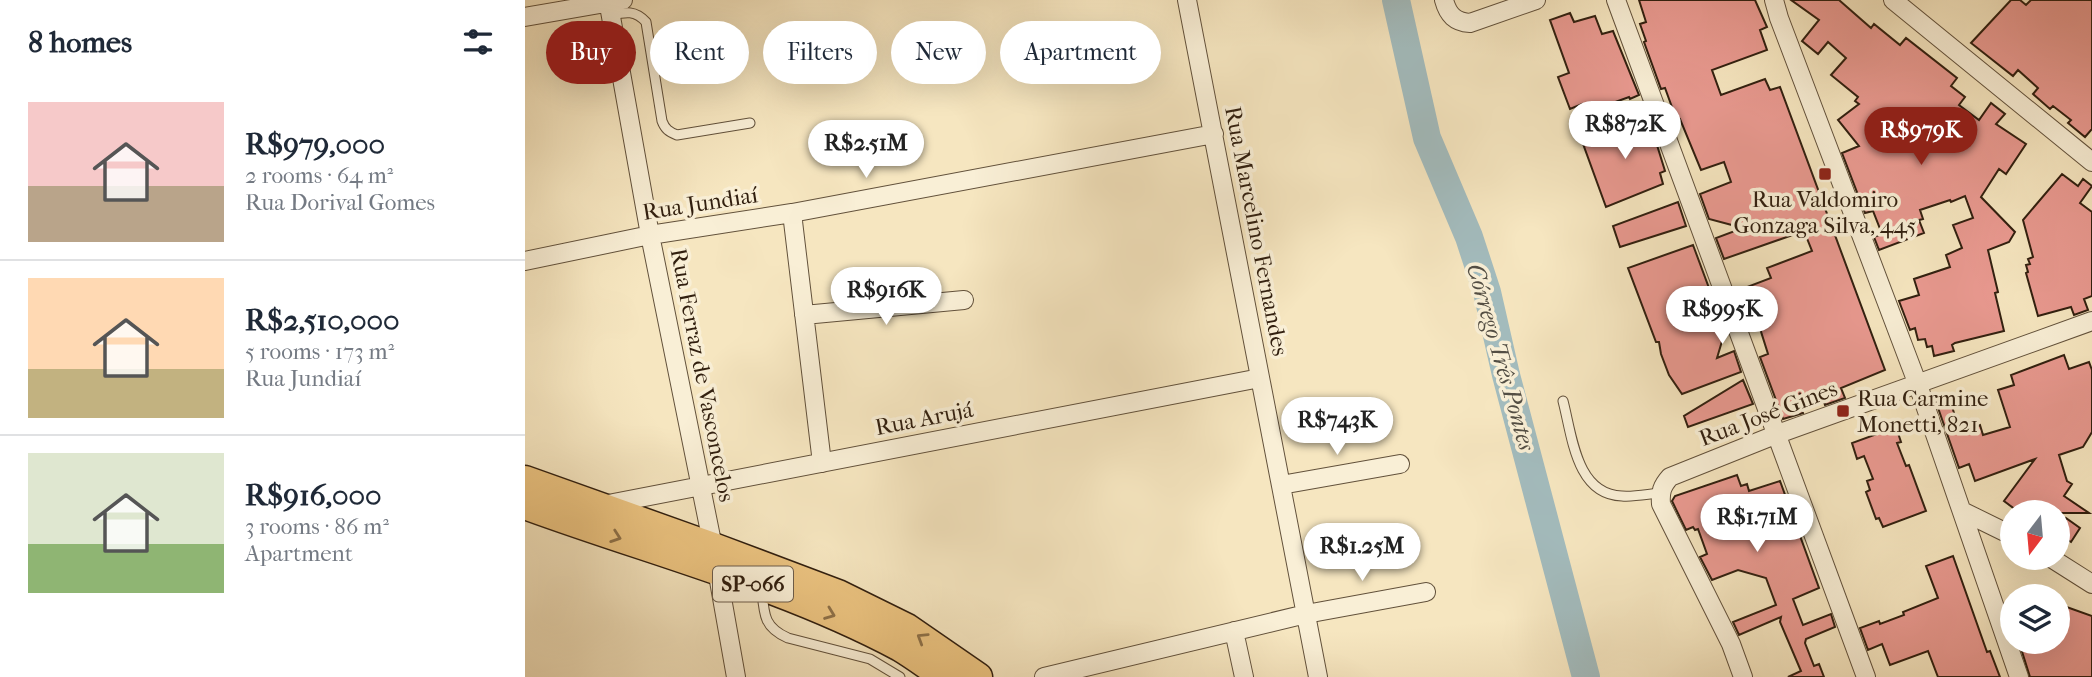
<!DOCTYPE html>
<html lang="en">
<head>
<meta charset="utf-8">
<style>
	:root { --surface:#fff; --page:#f6f6f7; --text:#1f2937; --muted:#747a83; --line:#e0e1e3; --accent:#8f2418 }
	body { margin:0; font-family:"IM FELL French Canon",serif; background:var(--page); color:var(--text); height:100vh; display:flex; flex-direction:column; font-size:26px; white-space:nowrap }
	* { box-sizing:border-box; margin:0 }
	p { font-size:23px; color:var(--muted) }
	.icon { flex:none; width:38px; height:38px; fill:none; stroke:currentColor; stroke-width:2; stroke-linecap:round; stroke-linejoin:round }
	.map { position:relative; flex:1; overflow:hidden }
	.drawer { display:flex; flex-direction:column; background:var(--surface); width:525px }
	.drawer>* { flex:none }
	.hud { position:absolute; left:21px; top:21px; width:665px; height:63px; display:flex; gap:14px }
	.needle { width:46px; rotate:196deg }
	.tools { position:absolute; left:1475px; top:500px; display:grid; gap:14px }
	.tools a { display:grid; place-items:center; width:70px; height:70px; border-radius:50%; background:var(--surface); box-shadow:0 7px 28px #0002; font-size:35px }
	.price { position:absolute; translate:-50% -60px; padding:0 16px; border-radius:24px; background:#fff; color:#222; font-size:23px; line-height:46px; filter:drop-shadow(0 2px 4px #0008) }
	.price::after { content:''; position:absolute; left:50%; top:42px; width:21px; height:16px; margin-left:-10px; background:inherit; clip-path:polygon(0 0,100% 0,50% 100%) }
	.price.selected { background:var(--accent); color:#fff }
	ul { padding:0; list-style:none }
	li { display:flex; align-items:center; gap:21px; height:175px; padding:0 28px }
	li+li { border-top:2px solid var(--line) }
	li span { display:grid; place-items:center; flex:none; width:196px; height:140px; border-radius:0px; color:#555 }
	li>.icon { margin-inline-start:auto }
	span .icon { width:84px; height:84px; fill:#fffc; stroke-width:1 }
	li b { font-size:30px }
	h2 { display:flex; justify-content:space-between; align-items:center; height:84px; padding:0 28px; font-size:30px }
	.tag { padding:0 24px; border-radius:32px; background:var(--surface); box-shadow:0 7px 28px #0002; font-size:24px; line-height:63px }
	.tag.selected { background:var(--accent); color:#fff }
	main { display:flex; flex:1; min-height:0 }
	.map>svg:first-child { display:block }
</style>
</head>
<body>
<main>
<section class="drawer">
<h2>8 homes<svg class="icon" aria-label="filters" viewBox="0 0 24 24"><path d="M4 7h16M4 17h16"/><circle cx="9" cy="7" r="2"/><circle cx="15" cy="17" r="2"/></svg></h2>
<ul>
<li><span style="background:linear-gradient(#f6c9c9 60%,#b9a48a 0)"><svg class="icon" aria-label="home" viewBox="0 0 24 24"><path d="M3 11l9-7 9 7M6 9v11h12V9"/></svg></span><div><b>R$979,000</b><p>2 rooms · 64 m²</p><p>Rua Dorival Gomes</p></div></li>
<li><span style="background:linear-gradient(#ffd9b3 65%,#c2b280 0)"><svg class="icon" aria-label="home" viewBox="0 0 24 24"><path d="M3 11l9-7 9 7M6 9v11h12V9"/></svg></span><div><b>R$2,510,000</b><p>5 rooms · 173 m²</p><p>Rua Jundiaí</p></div></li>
<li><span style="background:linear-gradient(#dfe7d0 65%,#8fb573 0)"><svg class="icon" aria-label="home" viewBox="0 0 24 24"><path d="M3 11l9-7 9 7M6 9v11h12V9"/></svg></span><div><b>R$916,000</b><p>3 rooms · 86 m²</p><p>Apartment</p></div></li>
</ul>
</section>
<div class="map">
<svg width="1567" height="677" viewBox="0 0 1567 677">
	<rect width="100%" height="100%" fill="#f6e6c0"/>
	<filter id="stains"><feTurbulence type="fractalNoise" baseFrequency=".00286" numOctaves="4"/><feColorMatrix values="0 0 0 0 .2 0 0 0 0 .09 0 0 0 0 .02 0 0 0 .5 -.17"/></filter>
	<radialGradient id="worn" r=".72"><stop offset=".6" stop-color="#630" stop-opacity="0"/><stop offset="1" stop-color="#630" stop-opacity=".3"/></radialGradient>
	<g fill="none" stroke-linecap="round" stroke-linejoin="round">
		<!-- river -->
		<path stroke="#a3bcbe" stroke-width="28" d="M871,0L902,138L944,237L962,292L981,375L1061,677"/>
	</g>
	<!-- building -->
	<path fill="#e99990" stroke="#311f0f" stroke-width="2" d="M1114,0H1230L1242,27L1235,30L1242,50L1187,70L1196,95L1240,79L1245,90L1255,87L1360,370L1316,388L1320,398L1300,405L1297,395L1275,403L1278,413L1258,419L1235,357L1243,354L1222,287L1246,278L1242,268L1287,251L1279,231L1199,259L1191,238L1218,228L1184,219L1175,194L1206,182L1199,162L1176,170L1155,119L1148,122L1144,111L1148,110L1140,88L1136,89L1119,42L1121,41L1115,24L1121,22Z
		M1266,0H1314L1346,28L1349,24L1375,45L1381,38L1432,78L1426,86L1440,97L1434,105L1454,120L1466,103L1480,114L1471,124L1501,144L1481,174L1474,169L1456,197L1490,232L1484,242L1463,250L1473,292L1470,293L1479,331L1430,343L1427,345L1429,351L1409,356L1407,346L1402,347L1400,339L1393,340L1390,328L1385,330L1374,301L1394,295L1389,279L1425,267L1421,255L1437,248L1428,225L1448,218L1440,196L1426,202L1425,200L1395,210L1398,219L1394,220L1399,233L1354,250L1349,237L1357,234L1348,211L1340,213L1317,153L1334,146L1313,120L1334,104L1330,101L1333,97L1306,75L1321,58L1303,42L1293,54L1277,41L1294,20Z
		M1486,0H1495L1501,5L1506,0H1567V129L1560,137L1543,123L1546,120L1528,106L1525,109L1508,94L1513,88L1493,70L1488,76L1446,43Z
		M1045,13L1049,22L1070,16L1077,34L1088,31L1114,95L1105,99L1104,97L1060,113L1057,104L1045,109L1033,77L1044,73L1025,20Z
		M1120,118L1123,119L1127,129L1140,171L1135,173L1138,184L1081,207L1057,141Z
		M1537,174L1553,186L1558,179L1567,186L1555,203L1567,212V296L1559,299L1563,310L1549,315L1546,307L1513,316L1501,273L1503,272L1501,265L1505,264L1503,259L1508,257L1498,220Z
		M1153,202L1161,226L1095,247L1088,226Z
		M1168,245L1200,331L1192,358L1209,351L1216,372L1157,394L1144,375L1136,354L1134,342H1131L1103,268Z
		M1539,355L1544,369L1564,362L1567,370V432L1558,447L1534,455L1542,481L1547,484L1539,496L1564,513H1495L1479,501L1510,459L1450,481L1444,464L1434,468L1411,402L1424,397L1435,432L1455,425L1458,435L1485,427L1473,390L1489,385L1486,375Z
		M1218,380L1228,404L1163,427L1159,416Z
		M1371,427L1376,442L1372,443L1381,466L1384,465L1401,511L1358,527L1354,518L1351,519L1341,492L1345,490L1342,481L1348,479L1339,456L1332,459L1327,443Z
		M1212,475L1216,486L1222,484L1224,491L1255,481L1294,588L1268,599L1278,625L1306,614L1310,627L1281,639L1280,643L1289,666L1294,664L1299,677H1263L1276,671L1255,622L1256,617L1214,635L1208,622L1251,605L1241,578L1213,570L1187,580L1175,557L1182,554L1173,529L1170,530L1168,527L1161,530L1147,501L1150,496Z
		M1541,518L1555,528L1546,542L1533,534Z
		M1428,556L1462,652L1465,651L1475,677H1413L1403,651L1365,665L1357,644L1343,650L1335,628L1354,621L1355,624L1379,615L1378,612L1413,598L1401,566Z
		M1536,605L1567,616V677H1505L1494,642H1533V607L1535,608Z"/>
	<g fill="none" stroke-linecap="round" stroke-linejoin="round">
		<defs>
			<path id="service" d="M86,15C101,12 110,10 121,22L137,121C140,129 144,132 152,135L225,123
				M1038,401C1047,435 1051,495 1097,496C1109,497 1123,494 1135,493
				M237,592C239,616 240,628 263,638L345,659L375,677"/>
			<path id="minor" d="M83,0L125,235L188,547L211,677
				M662,0L793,677
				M919,0C923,15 930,22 945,23L1011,0
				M1091,0L1341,677
				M1249,0L1254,18L1393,385L1494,677
				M1368,0L1567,162
				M0,17L98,0
				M267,213L297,463
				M0,261L125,235L267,213L689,134
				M279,315L439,300
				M756,485L875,464
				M78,505L735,378
				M1437,511L1488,536
				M1526,558L1567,584
				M709,631L719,677
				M519,677L781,614L901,592
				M1218,677L1206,644L1136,504C1135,492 1137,486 1145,477L1250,435L1567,321"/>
			<path id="primary" d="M0,480L188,547L313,594L382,628L453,677
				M0,505C125,551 257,584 375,647C390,656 405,667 419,677"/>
		</defs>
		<!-- service casing -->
		<use href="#service" stroke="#62513b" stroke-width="11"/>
		<!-- minor casing -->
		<use href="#minor" stroke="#62513b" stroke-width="20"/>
		<!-- primary casing -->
		<use href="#primary" stroke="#311f0f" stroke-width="31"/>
		<!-- service -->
		<use href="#service" stroke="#f9efd6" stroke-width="9"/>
		<!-- minor -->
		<use href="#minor" stroke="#f9efd6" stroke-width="18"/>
		<!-- primary -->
		<use href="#primary" stroke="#ebc380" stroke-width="28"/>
	</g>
	<!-- one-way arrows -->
	<defs><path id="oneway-chevron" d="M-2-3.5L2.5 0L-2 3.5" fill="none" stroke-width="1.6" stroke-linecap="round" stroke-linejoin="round" transform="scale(1.75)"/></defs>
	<g stroke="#8e7148">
		<use href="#oneway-chevron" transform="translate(91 537) rotate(19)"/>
		<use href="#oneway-chevron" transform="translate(305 614) rotate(21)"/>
		<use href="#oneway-chevron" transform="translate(397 638) rotate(-148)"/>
	</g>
	<!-- markers -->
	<g fill="#8f2418" stroke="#f9efd6" stroke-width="2.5">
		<rect x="1293" y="167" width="14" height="14" rx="3.5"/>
		<rect x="1311" y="404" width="14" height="14" rx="3.5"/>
	</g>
	<g text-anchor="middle" stroke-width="7" stroke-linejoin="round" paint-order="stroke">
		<!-- shield labels -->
		<rect fill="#f9efd6" stroke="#6d5d4b" stroke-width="2" x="188" y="566.5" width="80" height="35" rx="5"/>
		<g font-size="21" font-weight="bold" fill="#311f0f">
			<text x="228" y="591">SP-066</text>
		</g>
		<!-- poi labels -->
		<g font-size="23" fill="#311f0f" stroke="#f9efd6">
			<text x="1300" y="207">Rua Valdomiro<tspan x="1300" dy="26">Gonzaga Silva, 445</tspan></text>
			<text x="1332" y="406" text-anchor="start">Rua Carmine<tspan x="1332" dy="26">Monetti, 821</tspan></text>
		</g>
		<!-- street labels -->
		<g font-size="23" fill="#311f0f" stroke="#f9efd6">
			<text transform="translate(175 203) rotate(-9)" y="8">Rua Jundiaí</text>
			<text transform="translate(732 231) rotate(79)" y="8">Rua Marcelino Fernandes</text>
			<text transform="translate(178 375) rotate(79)" y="8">Rua Ferraz de Vasconcelos</text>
			<text transform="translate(1243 413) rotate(-21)" y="8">Rua José Gines</text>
			<text transform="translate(399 418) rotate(-11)" y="8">Rua Arujá</text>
		</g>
		<!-- water labels -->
		<g font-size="24" font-style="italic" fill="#534e44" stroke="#f9efd6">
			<text transform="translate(976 357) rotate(74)" y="8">Córrego Três Pontes</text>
		</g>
	</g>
	<rect width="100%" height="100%" filter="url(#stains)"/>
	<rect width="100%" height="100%" fill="url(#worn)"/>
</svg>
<div class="tools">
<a><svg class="needle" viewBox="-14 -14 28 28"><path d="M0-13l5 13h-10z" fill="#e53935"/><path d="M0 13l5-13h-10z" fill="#747a83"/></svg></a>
<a><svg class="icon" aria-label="layers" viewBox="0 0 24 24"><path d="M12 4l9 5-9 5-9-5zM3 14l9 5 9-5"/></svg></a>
</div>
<b class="price" style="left:1100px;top:161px">R$872K</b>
<b class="price selected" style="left:1396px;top:167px">R$979K</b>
<b class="price" style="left:341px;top:180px">R$2.51M</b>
<b class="price" style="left:361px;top:327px">R$916K</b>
<b class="price" style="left:1197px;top:346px">R$995K</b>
<b class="price" style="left:812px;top:457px">R$743K</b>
<b class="price" style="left:1232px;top:554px">R$1.71M</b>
<b class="price" style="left:837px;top:583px">R$1.25M</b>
<div class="hud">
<a class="tag selected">Buy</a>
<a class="tag">Rent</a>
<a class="tag">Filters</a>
<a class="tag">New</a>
<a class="tag">Apartment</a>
</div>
</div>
</main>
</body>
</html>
